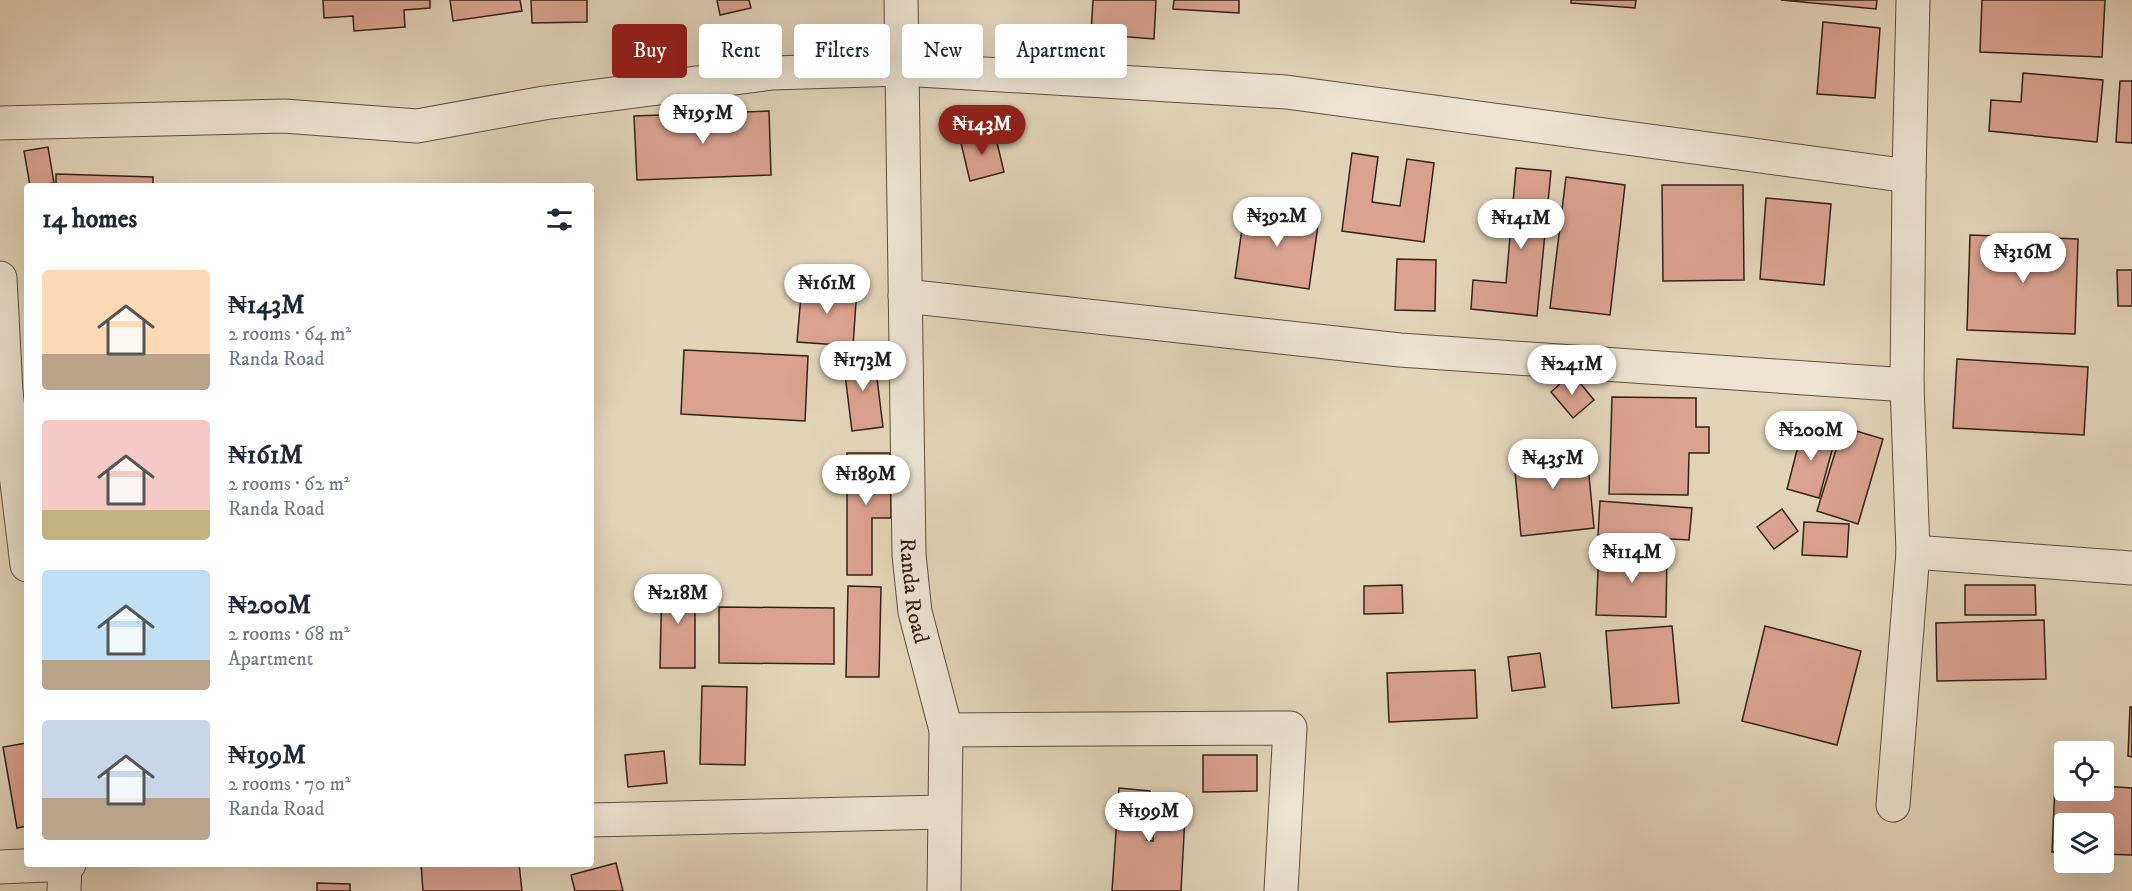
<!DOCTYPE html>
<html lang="en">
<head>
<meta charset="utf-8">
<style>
	:root { --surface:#fff; --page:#f2f2f3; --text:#1f2937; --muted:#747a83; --accent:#8f2418 }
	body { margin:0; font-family:"IM FELL DW Pica",serif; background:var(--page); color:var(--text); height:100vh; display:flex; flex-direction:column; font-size:22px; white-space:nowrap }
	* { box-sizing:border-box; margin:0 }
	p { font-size:20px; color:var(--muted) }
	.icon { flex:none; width:33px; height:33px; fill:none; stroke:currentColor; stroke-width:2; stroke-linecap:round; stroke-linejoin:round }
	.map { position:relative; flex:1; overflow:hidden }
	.drawer { position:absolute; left:24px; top:183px; width:570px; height:684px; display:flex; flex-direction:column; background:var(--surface); border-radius:6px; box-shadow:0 6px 24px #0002 }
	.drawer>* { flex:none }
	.banner { position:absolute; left:612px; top:24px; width:570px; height:54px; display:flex; gap:12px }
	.controls { position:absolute; left:2054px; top:741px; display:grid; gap:12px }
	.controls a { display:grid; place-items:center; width:60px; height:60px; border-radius:6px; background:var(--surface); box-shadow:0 6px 24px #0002; font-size:30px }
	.price { position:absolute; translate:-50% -51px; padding:0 14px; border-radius:21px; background:#fff; color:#222; font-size:20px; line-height:39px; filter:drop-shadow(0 2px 3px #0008) }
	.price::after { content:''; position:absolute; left:50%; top:36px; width:18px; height:14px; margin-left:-9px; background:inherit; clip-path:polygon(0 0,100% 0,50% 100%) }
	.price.current { background:var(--accent); color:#fff }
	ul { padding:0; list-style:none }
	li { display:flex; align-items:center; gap:18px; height:150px; padding:0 18px }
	li span { display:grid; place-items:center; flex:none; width:168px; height:120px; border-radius:6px; color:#555 }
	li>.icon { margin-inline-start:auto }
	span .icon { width:72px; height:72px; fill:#fffc; stroke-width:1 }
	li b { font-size:26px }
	h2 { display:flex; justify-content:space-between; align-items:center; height:72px; padding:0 18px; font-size:26px }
	.tag { padding:0 21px; border-radius:6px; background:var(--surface); box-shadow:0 6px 24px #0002; font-size:21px; line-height:54px }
	.tag.current { background:var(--accent); color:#fff }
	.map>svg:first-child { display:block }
</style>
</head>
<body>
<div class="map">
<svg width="2132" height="891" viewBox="0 0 2132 891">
	<rect width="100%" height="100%" fill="#e2d4b9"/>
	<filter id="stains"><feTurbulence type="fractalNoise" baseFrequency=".00333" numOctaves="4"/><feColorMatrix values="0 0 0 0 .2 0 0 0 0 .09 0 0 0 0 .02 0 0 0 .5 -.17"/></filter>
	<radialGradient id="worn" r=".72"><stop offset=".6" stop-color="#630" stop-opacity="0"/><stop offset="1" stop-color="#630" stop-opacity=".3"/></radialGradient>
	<!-- building -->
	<path fill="#dba28f" stroke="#332315" stroke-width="1.5" d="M323,0H430V8L404,10L405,27L354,31L353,16L324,18Z
		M450,0H520L522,11L453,21Z
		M531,0H587V22L532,23Z
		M717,0H749L751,8L720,15Z
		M1093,0H1156L1154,39L1091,34Z
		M1174,0H1239V13L1173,9Z
		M1571,0H1636L1635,8L1571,3Z
		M1781,0H1877L1876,9Z
		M1982,0H2105L2102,57L1980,52Z
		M1823,22L1880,28L1875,98L1817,94Z
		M2023,73L2103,80L2097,142L1989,131L1991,100L2021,102Z
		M2120,81H2132V143L2116,142Z
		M769,111L771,175L637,180L634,116Z
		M994,130L1004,172L970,181L960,139Z
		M48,147L54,183L30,186L24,151Z
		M1352,153L1378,157L1372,202L1400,206L1407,159L1434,163L1424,242L1342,231Z
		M1516,168L1551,171L1537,316L1471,309L1473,280L1506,283Z
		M56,174L153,177V186H56Z
		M1566,177L1625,185L1610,315L1550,308Z
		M1662,185H1743L1744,280L1663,281Z
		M1766,198L1831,204L1824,285L1760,279Z
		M1245,208L1319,218L1309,289L1235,278Z
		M1970,235L2078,239L2075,334L1967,330Z
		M1397,259L1436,260L1435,311L1395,310Z
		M2117,270H2132V306H2118Z
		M802,284L857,288L853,346L797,342Z
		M684,350L808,356L805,421L681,414Z
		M874,354L883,427L852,431L843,358Z
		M1957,359L2088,367L2084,435L1953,428Z
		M1572,373L1594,400L1573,418L1551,392Z
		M1612,397L1696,398V427H1709V453H1689L1688,495L1609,494Z
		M1803,427L1836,436L1819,498L1787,489Z
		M1843,427L1883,439L1858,524L1817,511Z
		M1586,444L1594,528L1521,536L1513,451Z
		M847,453H890L891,518H872V575H847Z
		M1600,501L1692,508L1689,540L1598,535Z
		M1782,509L1798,531L1774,549L1757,527Z
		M1804,522L1849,524L1847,557L1802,555Z
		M1599,550L1667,553L1666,617L1596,615Z
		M662,580L695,581V668H660Z
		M1402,585L1403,613L1364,614V586Z
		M1965,585H2035L2036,615H1965Z
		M848,586L881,587L879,677H846Z
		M719,607L834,608V664L719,663Z
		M2044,620L2046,679L1937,681L1936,623Z
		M1672,626L1679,703L1612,708L1606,631Z
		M1765,626L1861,651L1837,745L1742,721Z
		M1540,653L1545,687L1512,691L1508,657Z
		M1475,670L1477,718L1389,722L1387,673Z
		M702,686L747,687L745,765L700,764Z
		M2130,707H2132V757L2128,756Z
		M27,743V826L17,828L3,747Z
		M664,751L667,783L628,787L625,755Z
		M1203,755H1257V791L1203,792Z
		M2055,784L2064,785V790H2103V786L2132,788V855L2103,854V824H2064V852H2052Z
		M1119,788L1150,791L1147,840L1153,841L1156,795L1186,797L1181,891H1112Z
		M616,863L623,891H575L571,875Z
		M421,864H519L522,891H423Z
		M317,883L350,884V891H317Z"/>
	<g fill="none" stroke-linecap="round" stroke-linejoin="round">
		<defs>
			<g id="minor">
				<path id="s1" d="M901,0L909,555L915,612L946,730L944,891"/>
				<path d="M0,123L284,116L417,126L544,103L772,73L902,69L1286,92L1909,176"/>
				<path d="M0,278L6,392"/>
				<path d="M905,296L1400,350L1907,385"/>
				<path d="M0,390L6,392L27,565"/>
				<path d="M1913,552L2132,568"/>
				<path d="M946,730L1290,728L1281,891"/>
				<path d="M1893,805L1913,552L1907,385L1909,176L1913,0"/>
				<path d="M591,820L944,812"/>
				<path d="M0,867L69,864"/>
				<path d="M64,891L65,864"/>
			</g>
		</defs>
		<!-- minor casing -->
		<use href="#minor" stroke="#5f4f3e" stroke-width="35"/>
		<!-- minor -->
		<use href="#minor" stroke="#ece3d2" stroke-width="33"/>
	</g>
	<g text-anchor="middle" stroke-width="5" stroke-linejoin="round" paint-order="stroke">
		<!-- street labels -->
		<g font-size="22" fill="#332315" stroke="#ece3d2">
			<text dy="8" stroke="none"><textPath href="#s1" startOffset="591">Randa Road</textPath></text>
		</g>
	</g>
	<rect width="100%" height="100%" filter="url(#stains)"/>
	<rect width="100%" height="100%" fill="url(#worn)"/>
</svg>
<div class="controls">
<a><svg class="icon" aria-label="locate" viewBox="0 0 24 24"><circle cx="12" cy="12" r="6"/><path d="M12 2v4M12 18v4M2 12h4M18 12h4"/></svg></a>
<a><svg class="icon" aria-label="layers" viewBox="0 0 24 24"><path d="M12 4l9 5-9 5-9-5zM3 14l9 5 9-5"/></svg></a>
</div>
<b class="price" style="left:703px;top:145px">₦195M</b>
<b class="price current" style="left:982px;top:156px">₦143M</b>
<b class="price" style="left:1277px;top:248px">₦392M</b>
<b class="price" style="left:1521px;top:250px">₦141M</b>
<b class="price" style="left:2023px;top:284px">₦316M</b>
<b class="price" style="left:827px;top:315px">₦161M</b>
<b class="price" style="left:863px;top:392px">₦173M</b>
<b class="price" style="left:1572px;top:396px">₦241M</b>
<b class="price" style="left:1811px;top:462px">₦200M</b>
<b class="price" style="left:1553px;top:490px">₦435M</b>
<b class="price" style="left:866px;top:506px">₦189M</b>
<b class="price" style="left:1632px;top:584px">₦114M</b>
<b class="price" style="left:678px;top:625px">₦218M</b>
<b class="price" style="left:1149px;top:843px">₦199M</b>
<div class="banner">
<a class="tag current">Buy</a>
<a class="tag">Rent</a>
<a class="tag">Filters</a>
<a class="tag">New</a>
<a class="tag">Apartment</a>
</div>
<section class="drawer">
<h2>14 homes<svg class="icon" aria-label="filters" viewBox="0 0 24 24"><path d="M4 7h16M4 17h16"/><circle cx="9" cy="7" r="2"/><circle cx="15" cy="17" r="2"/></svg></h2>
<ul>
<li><span style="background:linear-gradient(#ffd9b3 70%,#b9a48a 0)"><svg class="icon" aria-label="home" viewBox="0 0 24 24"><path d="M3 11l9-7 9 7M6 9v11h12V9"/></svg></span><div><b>₦143M</b><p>2 rooms · 64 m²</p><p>Randa Road</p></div></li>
<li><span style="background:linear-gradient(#f6c9c9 75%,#c2b280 0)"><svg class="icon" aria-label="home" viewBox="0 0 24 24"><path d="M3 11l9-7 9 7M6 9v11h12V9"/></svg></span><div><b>₦161M</b><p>2 rooms · 62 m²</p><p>Randa Road</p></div></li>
<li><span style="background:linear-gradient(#bfe0f5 75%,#b9a48a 0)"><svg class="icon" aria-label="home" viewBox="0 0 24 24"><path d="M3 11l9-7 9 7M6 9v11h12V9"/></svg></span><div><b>₦200M</b><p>2 rooms · 68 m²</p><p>Apartment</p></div></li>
<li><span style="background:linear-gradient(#c9d6e8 65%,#b9a48a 0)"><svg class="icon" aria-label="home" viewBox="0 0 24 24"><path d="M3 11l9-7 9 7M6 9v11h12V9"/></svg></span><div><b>₦199M</b><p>2 rooms · 70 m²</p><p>Randa Road</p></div></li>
</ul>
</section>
</div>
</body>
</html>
